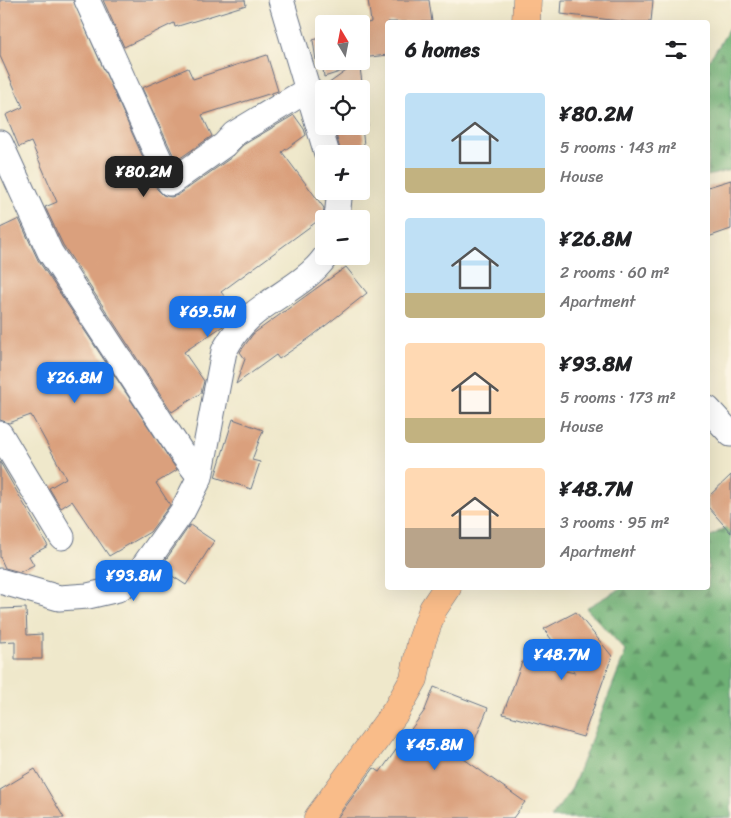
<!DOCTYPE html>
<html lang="en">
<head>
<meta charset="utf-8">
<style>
	:root { --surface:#fff; --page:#f2f2f2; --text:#202124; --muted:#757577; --accent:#1a73e8 }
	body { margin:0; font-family:Sriracha,sans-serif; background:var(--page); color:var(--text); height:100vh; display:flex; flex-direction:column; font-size:19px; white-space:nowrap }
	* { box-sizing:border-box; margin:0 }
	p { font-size:16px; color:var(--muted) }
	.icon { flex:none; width:28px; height:28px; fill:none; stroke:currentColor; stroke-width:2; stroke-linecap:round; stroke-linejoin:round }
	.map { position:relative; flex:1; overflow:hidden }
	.details { position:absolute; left:385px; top:20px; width:325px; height:570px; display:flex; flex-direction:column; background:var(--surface); border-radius:5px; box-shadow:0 5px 20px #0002 }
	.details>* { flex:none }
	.needle { width:32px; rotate:350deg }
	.fabs { position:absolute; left:315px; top:15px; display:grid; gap:10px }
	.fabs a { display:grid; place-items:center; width:55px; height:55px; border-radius:5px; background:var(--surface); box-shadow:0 5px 20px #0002; font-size:25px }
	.price { position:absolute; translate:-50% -42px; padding:0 11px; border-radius:10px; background:var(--accent); color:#fff; font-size:16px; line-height:32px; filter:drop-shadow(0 1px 2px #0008) }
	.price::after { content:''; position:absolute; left:50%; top:30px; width:15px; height:11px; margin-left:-8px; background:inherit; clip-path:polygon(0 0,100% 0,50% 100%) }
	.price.active { background:#222; color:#fff }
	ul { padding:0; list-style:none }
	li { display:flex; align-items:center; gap:15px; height:125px; padding:0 20px }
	li span { display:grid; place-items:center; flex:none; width:140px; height:100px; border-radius:5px; color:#555 }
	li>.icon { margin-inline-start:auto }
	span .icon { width:60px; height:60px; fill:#fffc; stroke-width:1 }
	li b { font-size:21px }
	h2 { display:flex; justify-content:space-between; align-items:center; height:60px; padding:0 20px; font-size:21px }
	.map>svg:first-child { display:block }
</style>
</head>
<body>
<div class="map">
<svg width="731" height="818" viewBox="0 0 731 818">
	<defs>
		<pattern id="forest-firs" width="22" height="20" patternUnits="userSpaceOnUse" patternTransform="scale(1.25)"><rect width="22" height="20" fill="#6eb174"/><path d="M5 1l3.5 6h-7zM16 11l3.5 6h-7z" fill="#5a9062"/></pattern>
	</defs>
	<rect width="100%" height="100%" fill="#fcf5e5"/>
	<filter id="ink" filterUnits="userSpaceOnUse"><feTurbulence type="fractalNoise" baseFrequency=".02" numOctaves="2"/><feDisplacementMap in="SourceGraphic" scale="10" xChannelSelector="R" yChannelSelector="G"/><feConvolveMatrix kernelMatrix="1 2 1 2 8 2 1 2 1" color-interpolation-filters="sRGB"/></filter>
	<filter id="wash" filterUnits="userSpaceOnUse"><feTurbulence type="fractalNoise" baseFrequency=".0096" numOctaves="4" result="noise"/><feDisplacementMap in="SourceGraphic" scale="20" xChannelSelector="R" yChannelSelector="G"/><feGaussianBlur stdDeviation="1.12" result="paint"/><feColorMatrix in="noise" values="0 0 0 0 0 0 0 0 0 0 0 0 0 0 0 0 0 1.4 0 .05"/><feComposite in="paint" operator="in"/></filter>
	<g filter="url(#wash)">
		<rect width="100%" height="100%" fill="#efe8cb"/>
		<!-- forest -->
		<path fill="url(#forest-firs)" stroke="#447069" d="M731,25V170L708,176V61L720,44Z
			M731,524V818H551L572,788L626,651L586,608L621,588H708V538Z"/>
		<g id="blocks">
			<!-- building -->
			<path fill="#daa07d" d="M0,0H73L157,189L163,195L171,197L178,195L232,157L243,145L294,115L304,129L306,135L282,152L324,208L323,217L221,292L225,297L218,302L229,318L223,326L184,352L204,381L201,393L172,412L63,245L45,207L57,202L31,142L19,147L6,115L23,107L0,56Z
				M103,0H245L246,5L175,27L174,23L124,47Z
				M368,0H429L432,22H388V55L361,58V25L371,22Z
				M562,0H653L651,22H628L561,14Z
				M324,37V61H359L368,126L362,127L365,154H341L334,126H361V89H326L325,86L349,69L324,77L322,60L316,61L313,40Z
				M267,55L278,91L202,115L212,136L176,161L142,88L188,68L193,79Z
				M731,180V229L708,237V187Z
				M19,219L38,260L177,470L156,483L170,505L150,532L109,556L72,501L61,508L49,488L66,478L31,415L9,423L0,420V228Z
				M346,267L367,293L311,337L279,359L276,355L236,384L245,359L240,352L253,334Z
				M233,419L263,430L252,460L260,462L251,489L215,477Z
				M0,462L48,546L29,556L34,565L20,572L5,568L0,557Z
				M731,475V533L708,507V497Z
				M190,525L214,541L186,585L160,568Z
				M26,608L27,635L42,634V659H15V641L0,642V609Z
				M576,612L612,656L583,737L503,714L522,662L575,673L544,629Z
				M434,687L488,708L472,747L464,759L525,802L513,818H337L374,768L380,772L425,710Z
				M35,769L64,818H0V790Z"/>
		</g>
	</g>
	<g filter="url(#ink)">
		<use href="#blocks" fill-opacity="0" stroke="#657084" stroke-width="1"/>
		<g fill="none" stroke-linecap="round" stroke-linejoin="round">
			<defs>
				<path id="minor" d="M87,0L170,183L224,145L234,134L309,89
					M281,0L327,154
					M0,143L50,252L181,452L200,477
					M337,219L339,198L337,191
					M708,409L731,434
					M0,434L62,537
					M0,581L59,598L88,596L118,589L135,578L182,512L200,477L224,351C231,338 239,327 250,317C274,296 307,283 326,256"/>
				<path id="primary" d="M526,22L527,0
					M318,818L396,711L414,679L421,643L433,609L447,588"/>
			</defs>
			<!-- minor casing -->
			<use href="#minor" stroke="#657084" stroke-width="27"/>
			<!-- primary casing -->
			<use href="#primary" stroke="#657084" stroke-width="29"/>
			<!-- minor -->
			<use href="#minor" stroke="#fff" stroke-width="25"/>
			<!-- primary -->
			<use href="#primary" stroke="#f9bc89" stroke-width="28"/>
		</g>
	</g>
</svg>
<div class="fabs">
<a><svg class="needle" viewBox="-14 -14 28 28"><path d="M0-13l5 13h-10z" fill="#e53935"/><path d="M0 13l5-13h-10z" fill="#757577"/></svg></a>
<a><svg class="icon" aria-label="locate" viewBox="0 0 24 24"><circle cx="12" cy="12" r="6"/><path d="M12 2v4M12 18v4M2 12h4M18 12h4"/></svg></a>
<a>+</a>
<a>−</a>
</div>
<b class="price active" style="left:144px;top:198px">¥80.2M</b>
<b class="price" style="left:208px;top:338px">¥69.5M</b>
<b class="price" style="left:75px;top:404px">¥26.8M</b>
<b class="price" style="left:134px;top:602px">¥93.8M</b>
<b class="price" style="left:562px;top:681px">¥48.7M</b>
<b class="price" style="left:435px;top:771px">¥45.8M</b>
<section class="details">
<h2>6 homes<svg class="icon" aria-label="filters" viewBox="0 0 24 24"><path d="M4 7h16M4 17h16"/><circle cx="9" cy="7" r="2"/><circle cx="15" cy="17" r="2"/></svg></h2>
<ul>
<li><span style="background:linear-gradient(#bfe0f5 75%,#c2b280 0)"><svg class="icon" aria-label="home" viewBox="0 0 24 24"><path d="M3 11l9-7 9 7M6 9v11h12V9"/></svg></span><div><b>¥80.2M</b><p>5 rooms · 143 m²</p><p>House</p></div></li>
<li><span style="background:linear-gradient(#bfe0f5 75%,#c2b280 0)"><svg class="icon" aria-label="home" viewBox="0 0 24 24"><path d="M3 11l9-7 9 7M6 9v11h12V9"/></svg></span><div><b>¥26.8M</b><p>2 rooms · 60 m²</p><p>Apartment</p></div></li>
<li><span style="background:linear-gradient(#ffd9b3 75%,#c2b280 0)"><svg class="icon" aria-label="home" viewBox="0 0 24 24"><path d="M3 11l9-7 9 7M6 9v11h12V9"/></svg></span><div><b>¥93.8M</b><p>5 rooms · 173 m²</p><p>House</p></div></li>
<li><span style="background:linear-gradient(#ffd9b3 60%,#b9a48a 0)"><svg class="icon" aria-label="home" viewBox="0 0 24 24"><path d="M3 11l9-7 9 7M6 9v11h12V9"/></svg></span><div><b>¥48.7M</b><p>3 rooms · 95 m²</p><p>Apartment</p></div></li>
</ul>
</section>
</div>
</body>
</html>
